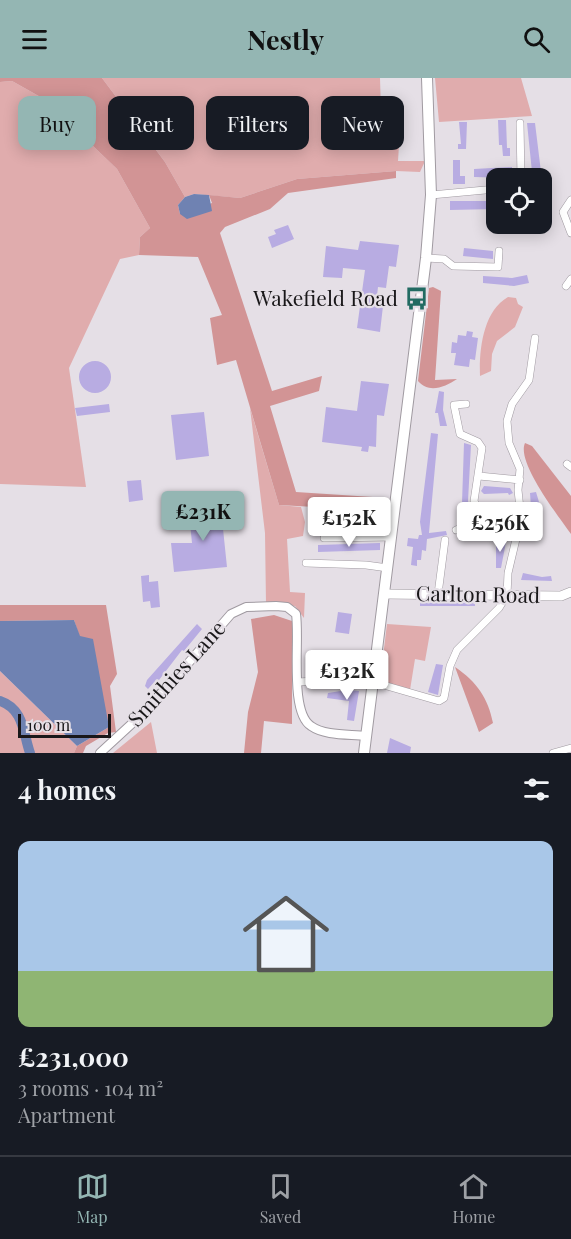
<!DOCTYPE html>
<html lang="en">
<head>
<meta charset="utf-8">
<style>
	:root { --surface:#171b24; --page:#20242c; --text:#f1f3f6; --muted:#9ea1a6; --line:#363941; --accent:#94b6b3 }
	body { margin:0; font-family:"Playfair Display",serif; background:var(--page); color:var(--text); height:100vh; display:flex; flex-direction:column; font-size:22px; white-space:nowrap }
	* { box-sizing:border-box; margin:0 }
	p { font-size:20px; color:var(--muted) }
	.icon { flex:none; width:33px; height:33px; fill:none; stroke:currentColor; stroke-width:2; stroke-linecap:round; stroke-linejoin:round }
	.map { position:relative; height:675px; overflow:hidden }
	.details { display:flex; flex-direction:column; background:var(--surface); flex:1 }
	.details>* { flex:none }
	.banner { position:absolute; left:18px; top:18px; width:536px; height:54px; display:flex; gap:12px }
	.controls { position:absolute; left:486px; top:90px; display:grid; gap:12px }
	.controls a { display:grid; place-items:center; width:66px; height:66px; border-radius:12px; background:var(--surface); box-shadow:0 3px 15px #0003; font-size:30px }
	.scale { position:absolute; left:18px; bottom:15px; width:93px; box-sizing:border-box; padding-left:6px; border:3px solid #191719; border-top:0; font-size:16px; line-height:21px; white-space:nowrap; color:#191719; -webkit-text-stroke:4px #e5dfe6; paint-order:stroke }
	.price { position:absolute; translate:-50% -51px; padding:0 14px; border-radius:6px; background:#fff; color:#222; font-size:20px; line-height:39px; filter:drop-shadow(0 2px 3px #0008) }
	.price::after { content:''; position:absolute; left:50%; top:36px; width:18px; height:14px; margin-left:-9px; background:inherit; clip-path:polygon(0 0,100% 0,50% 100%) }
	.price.current { background:var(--accent); color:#111 }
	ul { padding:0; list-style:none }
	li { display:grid; align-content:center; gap:12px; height:318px; padding:0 18px }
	li span { display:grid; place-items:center; height:186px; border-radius:12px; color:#555 }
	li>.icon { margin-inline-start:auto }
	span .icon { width:108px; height:108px; fill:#fffc; stroke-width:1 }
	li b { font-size:26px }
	h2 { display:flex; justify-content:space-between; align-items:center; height:72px; padding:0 18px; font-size:26px }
	.tag { padding:0 21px; border-radius:12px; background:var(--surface); box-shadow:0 3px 15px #0003; font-size:21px; line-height:54px }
	.tag.current { background:var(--accent); color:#111 }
	header { display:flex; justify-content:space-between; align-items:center; height:78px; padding:0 18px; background:var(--accent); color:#111; font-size:27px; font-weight:700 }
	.tab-bar { display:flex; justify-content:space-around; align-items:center; height:84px; border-top:2px solid var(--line); background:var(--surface); font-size:16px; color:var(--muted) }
	.tab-bar a { display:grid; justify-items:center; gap:3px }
	.tab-bar .current { color:var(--accent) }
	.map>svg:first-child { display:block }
</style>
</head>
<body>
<header><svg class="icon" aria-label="menu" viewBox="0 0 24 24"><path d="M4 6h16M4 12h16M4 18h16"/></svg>Nestly<svg class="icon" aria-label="search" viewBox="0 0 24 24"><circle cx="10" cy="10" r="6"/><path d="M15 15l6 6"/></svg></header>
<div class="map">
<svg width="571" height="675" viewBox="0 0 571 675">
	<rect width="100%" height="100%" fill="#e5dfe6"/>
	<!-- green -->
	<path fill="#e0acad" d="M102,0H380L382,66L399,67L398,83H425L420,94L396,93L297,101L240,120L194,116L185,119L165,84Z
		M435,0H521L532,38L439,44Z
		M12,3L44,21L117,91L150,150L140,159L139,177L120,181L69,290L86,409L0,406V4Z
		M508,219L516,220L518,226L523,229L515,249L497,263L492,276L491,293L480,298C479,272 483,233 508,219Z
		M250,330L279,427L301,429L305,444L303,458L287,461L290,514L305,515L304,540L295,528L266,526L265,455Z
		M387,546L431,549L425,583L415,581L410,612L380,603Z
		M0,593L77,668L74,675H0Z
		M151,644L157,675H113Z"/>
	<!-- forest -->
	<path fill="#d29495" d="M0,0H102L165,84L185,119L178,127L180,136L212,125L209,117L240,120L297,101L396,93V100L288,115L270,131L225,149L220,155L272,313L322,298L319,313L270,328L296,414L388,420L386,433L279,427L236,282L217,287L210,240L222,237L198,179L139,177L140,159L150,150L117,91L44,21L12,3L0,4Z
		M433,209L441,213L435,302L457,301C445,309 429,316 418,303L429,210Z
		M525,365L532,368L571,418V456C559,439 516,384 525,365Z
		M0,527H106L117,596L110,608L116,654L108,655L86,668L83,675H74L77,668L109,649L74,542L0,543Z
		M274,537L292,543V646L264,643L261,675H244L248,634L258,594L251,541Z
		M455,589C477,604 488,620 493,645L479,654Z"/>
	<!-- water -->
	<path fill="#6f82b2" d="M194,116L209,117L212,133L187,141L180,136L178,127L185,119Z
		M74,542L80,558L93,561L109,649L77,668L0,593V543Z"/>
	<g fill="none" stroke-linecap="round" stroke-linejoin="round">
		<!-- river -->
		<path stroke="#6f82b2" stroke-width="10" d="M0,623C24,631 23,655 30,675"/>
	</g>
	<!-- building -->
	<path fill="#b8ace2" d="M498,42H506L507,70H510V78H503L502,67H499Z
		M459,44H467L466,71H458V66H461Z
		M527,45H535L541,94H532Z
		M453,82H460V98H465V106H453Z
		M512,89V100L474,99V91Z
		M450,123H496V131L450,132Z
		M288,147L294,161L272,170L268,159L276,156L274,152Z
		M360,163L399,167L396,189L389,188L386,210L378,209L376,226L383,228L380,254L357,250L365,192L343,190L342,200L323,199L326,168L358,172Z
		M464,170L493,173V181L463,178Z
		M527,197L529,205L514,208L483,205V198L512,200Z
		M467,253L473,254L472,259L478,260L475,282L470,281L469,289L454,287L456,275H451L452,264L457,265L458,257L466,258Z
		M79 299a16 16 0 1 1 32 0a16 16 0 1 1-32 0Z
		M361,303L389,306L384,338L377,337L376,369L369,368L368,374L361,373L362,369L322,364L326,329L357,333Z
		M439,313L444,314L443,332L447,348H440L438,335H435Z
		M109,326L110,334L77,338L75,330Z
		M204,334L209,378L176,382L171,337Z
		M431,355L438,356L429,455L446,453L447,457L427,461L426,473L422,472L421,482H417V488L411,487L413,469L407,468L408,460L418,461L419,457H422L420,444Z
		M464,365L471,367L468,423L472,440L468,441L462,425Z
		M141,402L143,422L129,424L127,403Z
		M484,408L510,410L513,415L509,417L508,415L484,416L481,413Z
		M536,414L542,434L541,444H532L530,415Z
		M220,422L227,489L174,494L171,465H192L190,445L201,444L198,424Z
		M502,425H509L513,451L510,462H506V440H501Z
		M318,444H364V451H317Z
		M496,463L506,464L501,490H496Z
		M380,465V472L318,474V467Z
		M523,495L542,499L551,498L552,503L521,502Z
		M149,497V504L158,503L160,529L151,530L150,523L143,524L141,498Z
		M420,523L475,524V528H420Z
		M338,534L352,536L349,556L335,554Z
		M197,546L202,551L184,573L182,572L159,602L157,601L148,611L145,608L147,602Z
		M436,586L443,587L438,617L428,614Z
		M347,612L359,613L354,643L347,642L349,623L327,620L328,615Z
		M390,660L411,669L410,675H387Z"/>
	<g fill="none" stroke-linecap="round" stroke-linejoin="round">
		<defs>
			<path id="minor" d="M520,45L521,100
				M431,117L496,111
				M571,122L563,134L571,155
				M426,180L444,181L453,188L498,189L499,173
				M566,208L571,201
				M466,326L454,327L460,356L478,364L482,370L474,423L482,441
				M567,386L571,389
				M479,398L520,402
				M456,452L489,439
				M324,460L392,459
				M306,485L366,487L388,490
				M438,516L445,462
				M298,604L347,601L365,603
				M373,604L439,623L444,620L450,588L457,572L499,530L507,517L508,495L521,440L518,412L520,391L509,365L507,343L512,326L529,302L535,260
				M553,675L571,670"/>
			<path id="tertiary" d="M100,675L150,629L231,536L246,529L276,528L287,529L296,536C300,562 289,634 311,648C325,658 349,656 366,658"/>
			<path id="secondary" d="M385,516L561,518L571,514"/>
			<path id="primary" d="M364,675L426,180L431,117L427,0"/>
		</defs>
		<!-- minor casing -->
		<use href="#minor" stroke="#a09aa1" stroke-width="8"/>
		<!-- tertiary casing -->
		<use href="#tertiary" stroke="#a09aa1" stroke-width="10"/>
		<!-- secondary casing -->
		<use href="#secondary" stroke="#a09aa1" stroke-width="10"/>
		<!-- primary casing -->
		<use href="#primary" stroke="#a09aa1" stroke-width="12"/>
		<!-- minor -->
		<use href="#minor" stroke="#fff" stroke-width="7"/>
		<!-- tertiary -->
		<use href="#tertiary" stroke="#fff" stroke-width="8"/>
		<!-- secondary -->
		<use href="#secondary" stroke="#fff" stroke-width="9"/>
		<!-- primary -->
		<use href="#primary" stroke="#fff" stroke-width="10"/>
	</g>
	<!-- icons -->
	<defs>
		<symbol id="bus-bare" viewBox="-9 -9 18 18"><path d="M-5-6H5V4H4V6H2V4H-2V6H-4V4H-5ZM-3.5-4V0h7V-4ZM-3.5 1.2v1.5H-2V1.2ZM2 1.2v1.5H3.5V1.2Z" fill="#226b62" stroke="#e5dfe6" stroke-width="2.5" paint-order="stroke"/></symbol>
	</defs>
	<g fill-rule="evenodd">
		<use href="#bus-bare" x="400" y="204" width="33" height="33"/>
	</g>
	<g text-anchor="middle" stroke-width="4.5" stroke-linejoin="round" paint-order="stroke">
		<!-- poi labels -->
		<g font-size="21" fill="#191719" stroke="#e5dfe6" text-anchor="end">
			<text x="398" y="228">Wakefield Road</text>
		</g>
		<!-- street labels -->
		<g font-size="21" fill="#191719" stroke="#e5dfe6">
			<text transform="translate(478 517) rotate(1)" y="7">Carlton Road</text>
			<text transform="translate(177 596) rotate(-48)" y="7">Smithies Lane</text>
		</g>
	</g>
</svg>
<div class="controls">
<a><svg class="icon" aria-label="locate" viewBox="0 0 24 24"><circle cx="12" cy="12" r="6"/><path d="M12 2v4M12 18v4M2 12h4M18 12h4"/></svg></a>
</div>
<div class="scale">100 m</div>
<b class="price current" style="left:203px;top:464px">£231K</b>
<b class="price" style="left:349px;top:470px">£152K</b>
<b class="price" style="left:500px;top:475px">£256K</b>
<b class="price" style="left:347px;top:623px">£132K</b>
<div class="banner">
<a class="tag current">Buy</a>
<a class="tag">Rent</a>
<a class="tag">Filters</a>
<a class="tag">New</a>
</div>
</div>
<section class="details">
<h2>4 homes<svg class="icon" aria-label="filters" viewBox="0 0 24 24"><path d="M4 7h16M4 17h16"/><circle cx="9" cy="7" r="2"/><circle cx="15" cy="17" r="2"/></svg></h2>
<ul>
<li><span style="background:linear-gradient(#a9c7e8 70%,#8fb573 0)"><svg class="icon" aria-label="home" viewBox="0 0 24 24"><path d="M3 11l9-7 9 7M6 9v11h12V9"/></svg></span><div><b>£231,000</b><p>3 rooms · 104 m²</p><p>Apartment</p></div></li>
</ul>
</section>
<nav class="tab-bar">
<a class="current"><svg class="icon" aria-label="map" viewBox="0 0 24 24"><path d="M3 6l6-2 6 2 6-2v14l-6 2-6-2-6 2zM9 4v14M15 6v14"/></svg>Map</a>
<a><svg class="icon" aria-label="saved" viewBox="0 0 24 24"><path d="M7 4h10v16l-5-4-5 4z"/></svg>Saved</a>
<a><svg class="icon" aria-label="home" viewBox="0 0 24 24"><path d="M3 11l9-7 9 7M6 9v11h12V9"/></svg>Home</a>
</nav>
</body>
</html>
